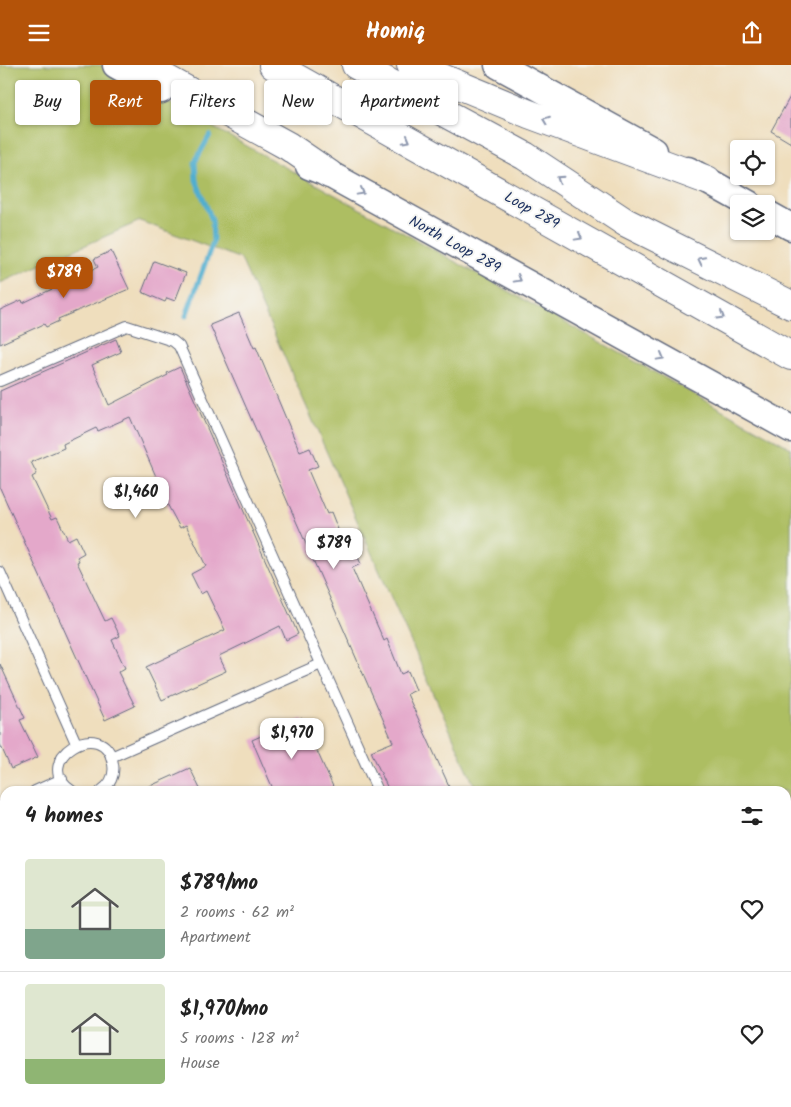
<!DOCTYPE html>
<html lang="en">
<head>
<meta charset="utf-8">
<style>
	:root { --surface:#fff; --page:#f2f2f2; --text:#222; --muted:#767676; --line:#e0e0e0; --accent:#b45309 }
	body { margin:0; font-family:Kalam,sans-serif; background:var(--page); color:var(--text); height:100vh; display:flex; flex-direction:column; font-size:19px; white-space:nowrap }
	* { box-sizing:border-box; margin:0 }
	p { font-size:16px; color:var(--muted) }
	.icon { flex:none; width:28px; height:28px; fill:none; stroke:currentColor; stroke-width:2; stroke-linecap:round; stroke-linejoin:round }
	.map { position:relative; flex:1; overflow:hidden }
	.details { position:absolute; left:0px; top:721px; width:791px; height:321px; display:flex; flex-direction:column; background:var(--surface); border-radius:15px 15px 0 0; box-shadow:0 1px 4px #0004 }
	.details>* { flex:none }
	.hud { position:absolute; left:15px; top:15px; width:500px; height:45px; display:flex; gap:10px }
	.controls { position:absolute; left:730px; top:75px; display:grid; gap:10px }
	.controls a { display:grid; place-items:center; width:45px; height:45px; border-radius:5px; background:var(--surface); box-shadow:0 1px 4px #0004; font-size:25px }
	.price { position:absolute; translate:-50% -42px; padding:0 11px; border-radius:10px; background:#fff; color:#222; font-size:16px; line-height:32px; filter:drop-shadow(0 1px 2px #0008) }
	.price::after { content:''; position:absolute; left:50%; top:30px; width:15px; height:11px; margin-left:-8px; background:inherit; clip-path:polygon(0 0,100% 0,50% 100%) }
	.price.current { background:var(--accent); color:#fff }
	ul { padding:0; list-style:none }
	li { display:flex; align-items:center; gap:15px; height:125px; padding:0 25px }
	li+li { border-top:1px solid var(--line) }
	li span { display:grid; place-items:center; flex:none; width:140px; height:100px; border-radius:5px; color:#555 }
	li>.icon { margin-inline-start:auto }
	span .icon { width:60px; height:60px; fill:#fffc; stroke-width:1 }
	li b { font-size:21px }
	h2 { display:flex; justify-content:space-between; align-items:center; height:60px; padding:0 25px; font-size:21px }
	.chip { padding:0 18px; border-radius:5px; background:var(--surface); box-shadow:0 1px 4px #0004; font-size:18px; line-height:45px }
	.chip.current { background:var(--accent); color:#fff }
	header { display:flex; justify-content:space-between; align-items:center; height:65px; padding:0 25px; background:var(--accent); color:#fff; font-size:22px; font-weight:600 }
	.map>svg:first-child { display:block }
</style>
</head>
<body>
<header><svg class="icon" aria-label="menu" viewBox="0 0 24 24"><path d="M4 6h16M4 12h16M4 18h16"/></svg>Homiq<svg class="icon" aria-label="share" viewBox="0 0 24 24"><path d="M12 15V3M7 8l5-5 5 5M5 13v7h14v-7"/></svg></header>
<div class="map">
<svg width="791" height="1042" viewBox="0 0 791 1042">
	<rect width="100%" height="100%" fill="#f6f6f2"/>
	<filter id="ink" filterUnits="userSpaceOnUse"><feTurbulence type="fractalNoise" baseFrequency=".02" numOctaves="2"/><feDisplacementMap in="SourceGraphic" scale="10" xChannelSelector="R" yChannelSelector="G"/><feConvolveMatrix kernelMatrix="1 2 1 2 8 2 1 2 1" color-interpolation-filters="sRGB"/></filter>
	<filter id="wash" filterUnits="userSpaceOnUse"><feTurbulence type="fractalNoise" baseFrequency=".0096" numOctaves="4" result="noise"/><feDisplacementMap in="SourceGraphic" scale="20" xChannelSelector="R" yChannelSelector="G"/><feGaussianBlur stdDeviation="1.12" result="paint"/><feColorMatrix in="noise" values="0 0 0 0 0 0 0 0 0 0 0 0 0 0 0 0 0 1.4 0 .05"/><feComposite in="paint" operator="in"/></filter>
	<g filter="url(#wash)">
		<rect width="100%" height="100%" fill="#efdebd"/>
		<!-- green -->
		<path fill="#adbe62" stroke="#647660" d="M0,0H101L791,383V911L786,914V726H477L241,194L140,156L0,218Z"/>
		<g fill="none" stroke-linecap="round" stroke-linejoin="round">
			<!-- stream -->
			<path stroke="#51aecf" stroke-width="5" d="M186,251L213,177L212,155L196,115L195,97L210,70"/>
		</g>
		<g id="blocks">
			<!-- building -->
			<path fill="#e4a8ca" d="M791,30V78L771,66Z
				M111,186L129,224L58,254L59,256L46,262L44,259L0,279V245L22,235L23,238L98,202L94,194Z
				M154,196L186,208L175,236L167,233L165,237L142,227Z
				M239,248L254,283L256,282L300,387L310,383L318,401L308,405L327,449L331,447L345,482L352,479L361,499L352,503L384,576L387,574L401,609L408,606L416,625L407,629L450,723L442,726H389L371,686L393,677L210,260Z
				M116,274L121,287L92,300L109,340L168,310L167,308L180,302L298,569L286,575L280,561L219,591L226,606L162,635L146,602L225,565L206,526L201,529L191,509L206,501L186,460L180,463L164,433L157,436L150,419L158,416L130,352L98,366L96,363L63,379L64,383L31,397L37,409L32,412L52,454L57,452L68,475L76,471L84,488L77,492L79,496L77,497L105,556L111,553L120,571L112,575L125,603L118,607L135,641L105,655L0,423V326Z
				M0,599L25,653L20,655L38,692L11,704L0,679Z
				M302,653L312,675L335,726H274L267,710L252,675Z
				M190,703L201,726H139Z"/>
		</g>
	</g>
	<g filter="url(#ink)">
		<use href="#blocks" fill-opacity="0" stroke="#656c7f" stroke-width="1"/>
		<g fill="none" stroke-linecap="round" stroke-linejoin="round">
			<defs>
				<path id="service" d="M0,316L127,261L173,276L179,281L378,726
					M0,507L76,678
					M111,692L321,599
					M35,726L62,714
					M72,726C27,696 105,647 113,699C115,710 110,720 101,726
					M0,742L5,740
					M235,1038L237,1042
					M9,1042L19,1038
					M254,1042L264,1038"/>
				<path id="tertiary" d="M786,941L791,939
					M542,1042L554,1038"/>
				<path id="secondary" d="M116,0L161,25
					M498,0L654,86
					M309,101L329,109L791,364
					M688,105L749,139
					M766,148L791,162"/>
				<path id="motorway" d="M141,0L288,81L329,109
					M273,0L791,291
					M356,0L525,91L625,157L791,240
					M411,0L529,49L707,115"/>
			</defs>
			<!-- service casing -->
			<use href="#service" stroke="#656c7f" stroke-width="12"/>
			<!-- tertiary casing -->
			<use href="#tertiary" stroke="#656c7f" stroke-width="26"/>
			<!-- secondary casing -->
			<use href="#secondary" stroke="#656c7f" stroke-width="29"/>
			<!-- motorway casing -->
			<use href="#motorway" stroke="#656c7f" stroke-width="30"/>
			<!-- service -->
			<use href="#service" stroke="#fff" stroke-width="10"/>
			<!-- tertiary -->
			<use href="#tertiary" stroke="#fff" stroke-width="24"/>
			<!-- secondary -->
			<use href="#secondary" stroke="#fff" stroke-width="26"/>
			<!-- motorway -->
			<use href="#motorway" stroke="#fff" stroke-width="28"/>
		</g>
		<!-- one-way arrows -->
		<defs><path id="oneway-chevron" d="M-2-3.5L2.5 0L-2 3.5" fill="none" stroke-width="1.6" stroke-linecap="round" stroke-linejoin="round" transform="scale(1.25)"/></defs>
		<g stroke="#8d97ae">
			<use href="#oneway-chevron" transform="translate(546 55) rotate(-159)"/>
			<use href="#oneway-chevron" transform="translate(407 75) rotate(29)"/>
			<use href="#oneway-chevron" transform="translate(560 114) rotate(-147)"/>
			<use href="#oneway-chevron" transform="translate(361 127) rotate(29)"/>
			<use href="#oneway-chevron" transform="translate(579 172) rotate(29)"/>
			<use href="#oneway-chevron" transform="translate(701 195) rotate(-153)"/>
			<use href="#oneway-chevron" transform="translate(518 214) rotate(29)"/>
			<use href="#oneway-chevron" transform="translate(721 251) rotate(30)"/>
			<use href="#oneway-chevron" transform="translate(661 292) rotate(29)"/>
		</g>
	</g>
	<g text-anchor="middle" stroke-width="4" stroke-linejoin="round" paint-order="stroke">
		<!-- street labels -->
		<g font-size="15" fill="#1b2f5e" stroke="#f6f6f2">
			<text transform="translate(532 145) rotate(29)" y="5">Loop 289</text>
			<text transform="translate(455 179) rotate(29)" y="5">North Loop 289</text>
		</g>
	</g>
</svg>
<div class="controls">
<a><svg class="icon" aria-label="locate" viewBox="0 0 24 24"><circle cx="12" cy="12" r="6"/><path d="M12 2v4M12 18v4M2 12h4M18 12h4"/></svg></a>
<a><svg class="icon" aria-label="layers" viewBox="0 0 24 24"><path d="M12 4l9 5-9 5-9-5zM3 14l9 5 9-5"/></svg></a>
</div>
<b class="price current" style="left:64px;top:234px">$789</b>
<b class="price" style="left:136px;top:454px">$1,460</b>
<b class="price" style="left:334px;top:505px">$789</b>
<b class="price" style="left:292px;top:695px">$1,970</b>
<div class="hud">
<a class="chip">Buy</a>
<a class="chip current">Rent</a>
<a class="chip">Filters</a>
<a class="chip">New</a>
<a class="chip">Apartment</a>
</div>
<section class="details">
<h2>4 homes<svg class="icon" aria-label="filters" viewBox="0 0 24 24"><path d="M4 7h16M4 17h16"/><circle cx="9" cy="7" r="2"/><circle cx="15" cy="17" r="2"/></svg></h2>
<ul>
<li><span style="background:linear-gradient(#dfe7d0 70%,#7fa58c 0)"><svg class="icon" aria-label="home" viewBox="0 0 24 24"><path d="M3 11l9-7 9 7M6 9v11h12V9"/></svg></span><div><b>$789/mo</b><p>2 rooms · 62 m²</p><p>Apartment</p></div><svg class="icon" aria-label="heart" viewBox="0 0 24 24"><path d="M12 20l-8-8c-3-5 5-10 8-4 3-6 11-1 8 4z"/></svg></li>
<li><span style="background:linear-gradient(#dfe7d0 75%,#8fb573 0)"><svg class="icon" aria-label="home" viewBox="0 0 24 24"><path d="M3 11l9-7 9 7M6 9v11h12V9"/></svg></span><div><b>$1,970/mo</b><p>5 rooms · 128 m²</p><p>House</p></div><svg class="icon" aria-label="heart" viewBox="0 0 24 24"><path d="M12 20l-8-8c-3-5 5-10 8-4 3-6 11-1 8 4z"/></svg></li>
</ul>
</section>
</div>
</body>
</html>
